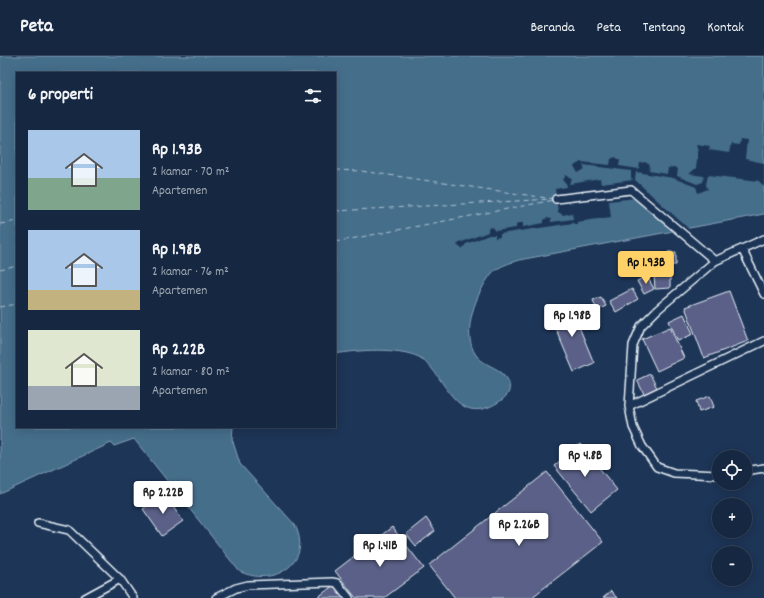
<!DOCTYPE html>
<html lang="id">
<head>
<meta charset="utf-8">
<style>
	:root { --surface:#162841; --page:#1f3048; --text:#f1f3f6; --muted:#9ea6b1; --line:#35445a; --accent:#ffd166 }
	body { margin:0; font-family:Dekko,sans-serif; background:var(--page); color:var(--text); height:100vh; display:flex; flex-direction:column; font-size:15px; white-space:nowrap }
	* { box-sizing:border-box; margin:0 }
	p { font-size:13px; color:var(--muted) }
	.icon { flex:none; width:22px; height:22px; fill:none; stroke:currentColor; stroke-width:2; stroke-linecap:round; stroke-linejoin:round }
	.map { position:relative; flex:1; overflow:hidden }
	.details { position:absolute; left:16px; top:16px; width:320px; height:356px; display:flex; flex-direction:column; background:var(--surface); border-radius:0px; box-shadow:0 2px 10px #0003,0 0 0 1px var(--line) }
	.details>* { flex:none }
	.controls { position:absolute; left:712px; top:394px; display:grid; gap:8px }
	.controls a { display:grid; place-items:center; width:40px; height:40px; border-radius:50%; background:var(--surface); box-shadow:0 2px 10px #0003,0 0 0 1px var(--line); font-size:20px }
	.price { position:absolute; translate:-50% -34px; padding:0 9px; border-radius:4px; background:#fff; color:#222; font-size:13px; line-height:26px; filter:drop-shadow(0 1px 2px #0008) }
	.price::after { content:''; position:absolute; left:50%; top:24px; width:12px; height:9px; margin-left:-6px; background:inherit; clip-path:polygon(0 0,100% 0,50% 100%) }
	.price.on { background:var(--accent); color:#111 }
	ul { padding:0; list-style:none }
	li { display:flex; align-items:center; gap:12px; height:100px; padding:0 12px }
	li span { display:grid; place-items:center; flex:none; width:112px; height:80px; border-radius:0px; color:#555 }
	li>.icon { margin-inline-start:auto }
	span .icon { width:48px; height:48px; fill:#fffc; stroke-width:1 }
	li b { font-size:17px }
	h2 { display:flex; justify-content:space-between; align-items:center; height:48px; padding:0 12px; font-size:17px }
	header { display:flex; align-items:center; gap:24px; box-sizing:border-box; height:56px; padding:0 20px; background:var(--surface); border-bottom:1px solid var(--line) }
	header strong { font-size:19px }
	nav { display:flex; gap:22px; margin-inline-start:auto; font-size:14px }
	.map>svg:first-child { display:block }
</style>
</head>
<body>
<header>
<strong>Peta</strong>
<nav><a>Beranda</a><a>Peta</a><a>Tentang</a><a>Kontak</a></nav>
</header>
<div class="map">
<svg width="764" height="542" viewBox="0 0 764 542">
	<rect width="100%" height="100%" fill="#1d3557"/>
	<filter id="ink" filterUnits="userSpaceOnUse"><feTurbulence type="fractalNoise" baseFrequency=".025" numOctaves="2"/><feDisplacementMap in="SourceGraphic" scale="8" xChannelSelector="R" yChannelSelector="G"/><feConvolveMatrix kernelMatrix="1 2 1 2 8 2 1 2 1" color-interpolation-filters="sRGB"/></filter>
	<g filter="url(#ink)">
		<!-- water -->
		<path fill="#446e8b" stroke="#86a2b7" d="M0,0H764V158L519,204C510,207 499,210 492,217C477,236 460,276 476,299C483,309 498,311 505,320C510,325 511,334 507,339C503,344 494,349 489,351C452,366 443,314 419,301C397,291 358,294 335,298V17H17V371H233L232,383L240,408L295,469C314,508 272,532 239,515L134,383L114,390L111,387L0,438Z"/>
		<!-- pier -->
		<path fill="#1d3557" d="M740,83L747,84L745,103L764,107V131L759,125L708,119L706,129L708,133L698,137L696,131L673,122L636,116L635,124L690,174L673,177L636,142L609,145L611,161L577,166V168H574L573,167L500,178V181L495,182V179H489L466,188L462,193L457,189L460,185L462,186L488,176V173L491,171L494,172L495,175L516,172V168L519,167H523V171L544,167V164L547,162L551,163V166L573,163L572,157L563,159L558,156L555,133L567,131L566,127L563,124L566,119L572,123L570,128L600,123L601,128L634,124L631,123V115L583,109L585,113L578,117L574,110L581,106L610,109L611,103L615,101L620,104L619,110L639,113L640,107L645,106L650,109L649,115L667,118L668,112L674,111L678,113L677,120L697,128L703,126L704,120L689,118L696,112L698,95L696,88L710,90L709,94L729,97L731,88L739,89Z"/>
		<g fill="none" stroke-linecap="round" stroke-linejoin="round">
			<!-- ferry -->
			<path stroke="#afc3d2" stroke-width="1" stroke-dasharray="5 4" stroke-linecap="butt" d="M335,114L361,115L554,143
				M335,155L552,143
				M0,168L17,165
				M335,186L554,144
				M0,214L17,210
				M0,251L17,248"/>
		</g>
		<!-- building -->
		<path fill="#5a6087" stroke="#e8f1f8" d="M668,196H676V209H668Z
			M670,218V232L655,233L654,219Z
			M647,220L654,233L644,238L637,225Z
			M632,233L638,243L616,256L609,245Z
			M729,235L748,285L704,302L685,251Z
			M601,241L606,250L597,254L593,244Z
			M570,249L594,307L574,316L549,257Z
			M684,258L693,278L678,285L669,265Z
			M670,271L684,302L657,315L642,283Z
			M650,318L657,332L644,338L637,324Z
			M710,340L714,351L699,356L696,345Z
			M580,388L617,434L591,455L554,410Z
			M547,416L603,486L531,542H455L429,509Z
			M164,438L183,465L162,480L143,453Z
			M426,462L435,475L416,490L406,478Z
			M392,471L424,512L384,542H356L335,515Z
			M335,528L347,542H317Z
			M611,535L617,542H603Z"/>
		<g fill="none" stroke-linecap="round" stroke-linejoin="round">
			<defs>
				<path id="lane" d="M556,143L631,134L715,205
					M742,193L764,238
					M629,350L764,285
					M745,415L764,412
					M719,419L674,417L657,411L642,390L633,371L629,350L633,289L641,270L657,254L715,205L764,183
					M38,467L69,474L120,523
					M85,542L120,523L133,542
					M216,542L236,532L248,529L332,526L337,527L349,542"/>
			</defs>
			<!-- lane casing -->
			<use href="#lane" stroke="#e8f1f8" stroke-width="10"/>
			<!-- lane -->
			<use href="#lane" stroke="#1d3557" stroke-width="7"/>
		</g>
	</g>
</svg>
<div class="controls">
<a><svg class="icon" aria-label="locate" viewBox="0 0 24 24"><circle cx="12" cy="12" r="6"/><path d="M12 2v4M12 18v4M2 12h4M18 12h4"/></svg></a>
<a>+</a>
<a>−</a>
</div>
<b class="price on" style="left:646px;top:229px">Rp 1.93B</b>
<b class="price" style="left:572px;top:282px">Rp 1.98B</b>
<b class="price" style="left:585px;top:422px">Rp 4.8B</b>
<b class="price" style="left:163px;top:459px">Rp 2.22B</b>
<b class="price" style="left:519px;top:491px">Rp 2.26B</b>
<b class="price" style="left:380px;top:512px">Rp 1.41B</b>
<section class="details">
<h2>6 properti<svg class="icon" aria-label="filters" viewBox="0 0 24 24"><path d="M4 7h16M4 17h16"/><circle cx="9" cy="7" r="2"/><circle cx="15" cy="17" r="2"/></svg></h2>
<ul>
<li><span style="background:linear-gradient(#a9c7e8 60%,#7fa58c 0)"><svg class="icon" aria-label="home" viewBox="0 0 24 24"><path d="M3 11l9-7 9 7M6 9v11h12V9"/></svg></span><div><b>Rp 1.93B</b><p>2 kamar · 70 m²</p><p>Apartemen</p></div></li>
<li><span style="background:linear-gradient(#a9c7e8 75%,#c2b280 0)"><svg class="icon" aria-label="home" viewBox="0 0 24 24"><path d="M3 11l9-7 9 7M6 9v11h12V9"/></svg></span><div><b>Rp 1.98B</b><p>2 kamar · 76 m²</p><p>Apartemen</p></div></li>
<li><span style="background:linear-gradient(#dfe7d0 70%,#9aa5b1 0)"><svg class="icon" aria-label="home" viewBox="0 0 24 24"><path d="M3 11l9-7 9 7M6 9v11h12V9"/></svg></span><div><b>Rp 2.22B</b><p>2 kamar · 80 m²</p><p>Apartemen</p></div></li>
</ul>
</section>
</div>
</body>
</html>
